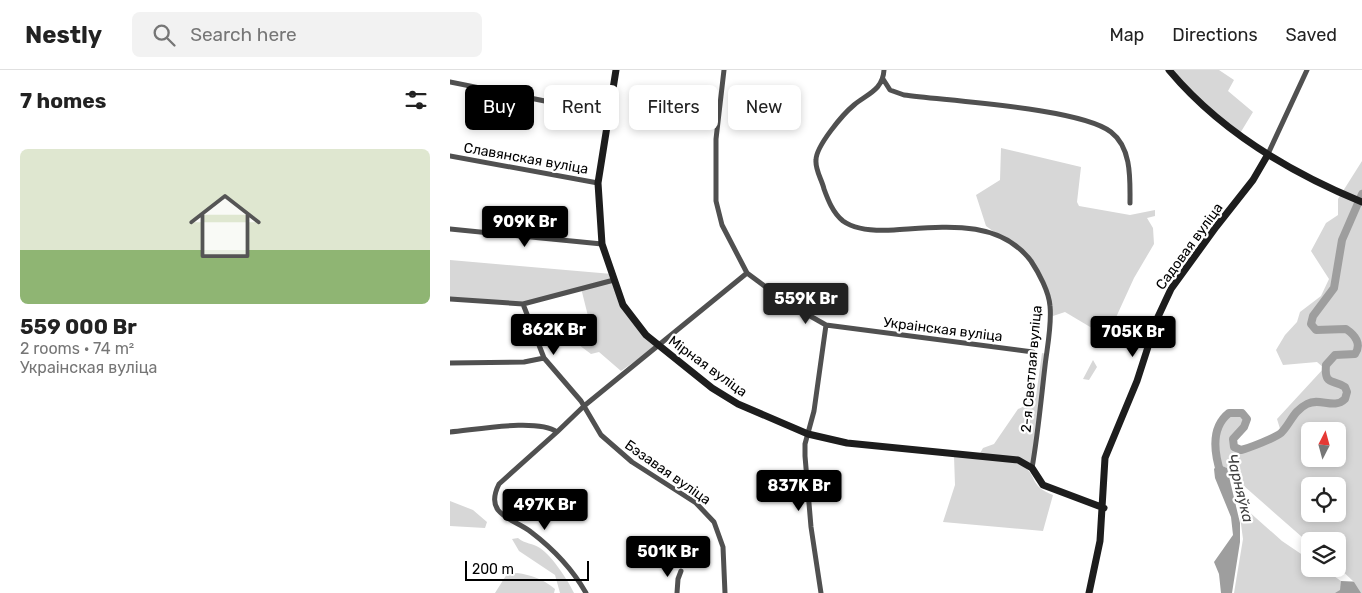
<!DOCTYPE html>
<html lang="en">
<head>
<meta charset="utf-8">
<style>
	:root { --surface:#fff; --page:#f2f2f2; --text:#222; --muted:#767676; --line:#e0e0e0; --accent:#000 }
	body { margin:0; font-family:Rubik,sans-serif; background:var(--page); color:var(--text); height:100vh; display:flex; flex-direction:column; font-size:19px; white-space:nowrap }
	* { box-sizing:border-box; margin:0 }
	p { font-size:16px; color:var(--muted) }
	.icon { flex:none; width:28px; height:28px; fill:none; stroke:currentColor; stroke-width:2; stroke-linecap:round; stroke-linejoin:round }
	.map { position:relative; flex:1; overflow:hidden }
	.sheet { display:flex; flex-direction:column; background:var(--surface); width:450px }
	.sheet>* { flex:none }
	.guide { position:absolute; left:15px; top:15px; width:475px; height:45px; display:flex; gap:10px }
	.needle { width:32px; rotate:6deg }
	.fabs { position:absolute; left:851px; top:352px; display:grid; gap:10px }
	.fabs a { display:grid; place-items:center; width:45px; height:45px; border-radius:8px; background:var(--surface); box-shadow:0 2px 8px #0003; font-size:25px }
	.scale { position:absolute; left:15px; bottom:12px; width:124px; box-sizing:border-box; padding-left:5px; border:2px solid #000; border-top:0; font-size:14px; line-height:18px; white-space:nowrap; color:#000; -webkit-text-stroke:4px #fff; paint-order:stroke }
	.price { position:absolute; translate:-50% -42px; padding:0 11px; border-radius:5px; background:var(--accent); color:#fff; font-size:16px; line-height:32px; filter:drop-shadow(0 1px 2px #0008) }
	.price::after { content:''; position:absolute; left:50%; top:30px; width:15px; height:11px; margin-left:-8px; background:inherit; clip-path:polygon(0 0,100% 0,50% 100%) }
	.price.current { background:#222; color:#fff }
	ul { padding:0; list-style:none }
	li { display:grid; align-content:center; gap:10px; height:265px; padding:0 20px }
	li span { display:grid; place-items:center; height:155px; border-radius:8px; color:#555 }
	li>.icon { margin-inline-start:auto }
	span .icon { width:90px; height:90px; fill:#fffc; stroke-width:1 }
	li b { font-size:21px }
	h2 { display:flex; justify-content:space-between; align-items:center; height:60px; padding:0 20px; font-size:21px }
	.pill { padding:0 18px; border-radius:8px; background:var(--surface); box-shadow:0 2px 8px #0003; font-size:18px; line-height:45px }
	.pill.current { background:var(--accent); color:#fff }
	header { display:flex; align-items:center; gap:30px; box-sizing:border-box; height:70px; padding:0 25px; background:var(--surface); border-bottom:1px solid var(--line) }
	header strong { font-size:24px }
	nav { display:flex; gap:28px; margin-inline-start:auto; font-size:18px }
	.search { width:350px; height:45px; background:var(--page); display:flex; align-items:center; gap:12px; box-sizing:border-box; padding:0 18px; border-radius:8px; color:var(--muted); font-size:19px }
	main { display:flex; flex:1; min-height:0 }
	.map>svg:first-child { display:block }
</style>
</head>
<body>
<header>
<strong>Nestly</strong>
<div class="search"><svg class="icon" aria-label="search" viewBox="0 0 24 24"><circle cx="10" cy="10" r="6"/><path d="M15 15l6 6"/></svg>Search here</div>
<nav><a>Map</a><a>Directions</a><a>Saved</a></nav>
</header>
<main>
<section class="sheet">
<h2>7 homes<svg class="icon" aria-label="filters" viewBox="0 0 24 24"><path d="M4 7h16M4 17h16"/><circle cx="9" cy="7" r="2"/><circle cx="15" cy="17" r="2"/></svg></h2>
<ul>
<li><span style="background:linear-gradient(#dfe7d0 65%,#8fb573 0)"><svg class="icon" aria-label="home" viewBox="0 0 24 24"><path d="M3 11l9-7 9 7M6 9v11h12V9"/></svg></span><div><b>559 000 Br</b><p>2 rooms · 74 m²</p><p>Украінская вуліца</p></div></li>
</ul>
</section>
<div class="map">
<svg width="912" height="523" viewBox="0 0 912 523">
	<rect width="100%" height="100%" fill="#fff"/>
	<!-- green -->
	<path fill="#d7d7d7" fill-rule="evenodd" d="M719,0H769L784,10L778,21L803,42L789,65Z
		M551,78L631,97L627,132L629,136L680,145L705,140V146L697,148L703,158L704,174L684,208L657,267L615,242L603,246L594,217L577,186L536,156L526,125L550,110Z
		M912,91V523H784L793,469L788,432L832,471L860,490V499H874L891,511H903L888,497V471H860V474L778,402L777,398L768,394C763,376 762,350 783,342L792,343L797,349L794,357L783,369L784,377L795,379L828,365L831,362L827,349L874,298L867,292L833,295L826,280L835,265L847,252L850,242L871,226L879,209L861,181L876,153L888,145V129ZM860,361H888V389H860ZM860,416H888V444H860Z
		M0,190L162,204L173,235L208,275L171,301L149,282L141,284L125,272L122,260L138,246L131,218L79,233L0,229Z
		M592,283L596,284L582,398L578,394L529,385L533,378L544,374L568,339C576,337 578,329 586,326Z
		M643,290L647,297L639,310L633,309Z
		M504,386C525,388 555,386 574,397C587,405 579,416 603,425L593,461L493,452L505,415Z
		M0,431L23,440L37,452L35,458L0,456Z
		M68,468C75,474 83,473 90,478C102,486 118,510 124,523H110L105,505L69,481L62,469Z
		M67,503C81,505 93,509 105,519L104,523H45L57,504Z"/>
	<!-- water -->
	<path fill="#9e9e9e" d="M768,394L777,398L790,453V472L782,523H771L769,504L764,492L783,465L781,447L765,408L764,399Z
		M891,511L904,512L911,523H885L890,520Z"/>
	<g fill="none" stroke-linecap="round" stroke-linejoin="round">
		<!-- river -->
		<path stroke="#9e9e9e" stroke-width="8" d="M771,404C764,383 760,358 779,343H792L797,349L794,357L783,369L784,377L791,380C799,378 825,368 831,363C841,353 843,341 857,334C870,327 884,340 895,329L897,322L895,317C883,309 874,316 876,295L885,285L905,284C912,274 905,265 896,259L866,260L861,254L863,246L884,218L892,170L912,124"/>
		<!-- street -->
		<path stroke="#505050" stroke-width="5" d="M274,0L266,69V131L272,155L297,203L339,234L376,255L583,282
			M434,0C433,20 417,24 404,35C393,44 366,76 366,90C365,100 372,110 374,119C378,130 383,143 393,151C407,161 428,161 444,160C492,157 549,148 581,191C589,203 599,222 600,236C602,255 597,278 595,296C591,330 588,364 582,398
			M433,9L440,20L454,25C498,31 630,38 661,62C682,78 680,110 680,133
			M0,12L160,44
			M0,86L148,113
			M817,86L857,0
			M0,159L152,174
			M0,229L73,234L164,210
			M73,234L94,288L131,331L151,365L182,392L246,433L264,452L273,477L275,523
			M0,293L74,292L94,288
			M0,362C25,360 87,348 107,362L134,336L297,203
			M107,362L49,414C45,422 42,432 48,440C56,450 71,454 81,462C102,478 123,500 136,523
			M227,523L228,509L231,501
			M371,523L361,457L355,386V374L364,341L376,255"/>
		<!-- secondary -->
		<path stroke="#1d1d1d" stroke-width="7" d="M166,0L148,113L152,174L173,235L196,265L262,318L288,334L358,364L397,373L568,390L582,398L593,415L654,438
			M719,0C770,61 839,102 912,132
			M639,523L650,471L655,388L687,311L707,249L721,219L766,157L803,110L817,86"/>
	</g>
	<g text-anchor="middle" stroke-width="4.5" stroke-linejoin="round" paint-order="stroke">
		<!-- street labels -->
		<g font-size="14" fill="#000" stroke="#fff">
			<text transform="translate(76 88) rotate(10)" y="5">Славянская вуліца</text>
			<text transform="translate(739 176) rotate(-54)" y="5">Садовая вуліца</text>
			<text transform="translate(493 259) rotate(7)" y="5">Украінская вуліца</text>
			<text transform="translate(258 296) rotate(36)" y="5">Мірная вуліца</text>
			<text transform="translate(581 299) rotate(-85)" y="5">2-я Светлая вуліца</text>
			<text transform="translate(218 402) rotate(35)" y="5">Бэзавая вуліца</text>
		</g>
		<!-- water labels -->
		<g font-size="15" font-style="italic" fill="#3f3f3f" stroke="#fff">
			<text transform="translate(790 418) rotate(76)" y="5">Чарняўка</text>
		</g>
	</g>
</svg>
<div class="fabs">
<a><svg class="needle" viewBox="-14 -14 28 28"><path d="M0-13l5 13h-10z" fill="#e53935"/><path d="M0 13l5-13h-10z" fill="#767676"/></svg></a>
<a><svg class="icon" aria-label="locate" viewBox="0 0 24 24"><circle cx="12" cy="12" r="6"/><path d="M12 2v4M12 18v4M2 12h4M18 12h4"/></svg></a>
<a><svg class="icon" aria-label="layers" viewBox="0 0 24 24"><path d="M12 4l9 5-9 5-9-5zM3 14l9 5 9-5"/></svg></a>
</div>
<div class="scale">200 m</div>
<b class="price" style="left:75px;top:178px">909K Br</b>
<b class="price current" style="left:356px;top:255px">559K Br</b>
<b class="price" style="left:104px;top:286px">862K Br</b>
<b class="price" style="left:683px;top:288px">705K Br</b>
<b class="price" style="left:349px;top:442px">837K Br</b>
<b class="price" style="left:95px;top:461px">497K Br</b>
<b class="price" style="left:218px;top:508px">501K Br</b>
<div class="guide">
<a class="pill current">Buy</a>
<a class="pill">Rent</a>
<a class="pill">Filters</a>
<a class="pill">New</a>
</div>
</div>
</main>
</body>
</html>
